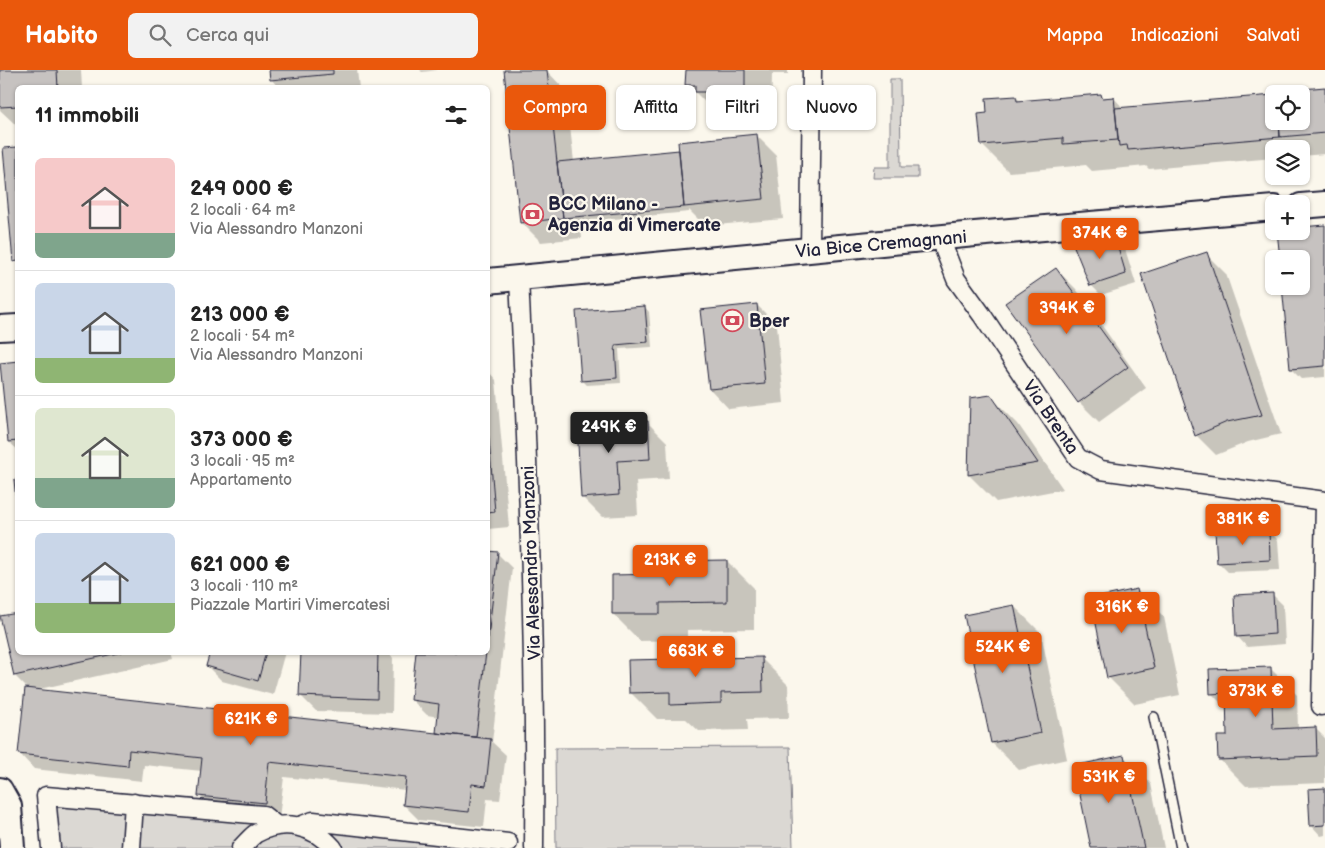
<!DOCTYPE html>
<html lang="it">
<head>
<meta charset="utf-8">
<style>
	:root { --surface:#fff; --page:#f2f2f2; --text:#222; --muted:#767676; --line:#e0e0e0; --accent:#ea580c }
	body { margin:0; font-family:"Balsamiq Sans",sans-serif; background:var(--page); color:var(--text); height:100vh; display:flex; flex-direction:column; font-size:19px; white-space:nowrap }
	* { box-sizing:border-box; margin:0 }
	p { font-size:16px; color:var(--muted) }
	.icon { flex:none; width:28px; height:28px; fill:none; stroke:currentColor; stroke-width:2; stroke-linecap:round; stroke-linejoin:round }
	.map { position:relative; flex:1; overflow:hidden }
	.side { position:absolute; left:15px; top:15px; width:475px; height:570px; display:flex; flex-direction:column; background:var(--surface); border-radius:8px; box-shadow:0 1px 4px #0004 }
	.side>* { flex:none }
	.banner { position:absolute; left:505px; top:15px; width:475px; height:45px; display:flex; gap:10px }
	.controls { position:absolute; left:1265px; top:15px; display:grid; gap:10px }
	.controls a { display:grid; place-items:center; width:45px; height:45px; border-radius:8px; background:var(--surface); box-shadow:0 1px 4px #0004; font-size:25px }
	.price { position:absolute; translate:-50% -42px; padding:0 11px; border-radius:5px; background:var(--accent); color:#fff; font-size:16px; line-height:32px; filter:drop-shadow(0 1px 2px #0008) }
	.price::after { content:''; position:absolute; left:50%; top:30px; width:15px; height:11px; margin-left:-8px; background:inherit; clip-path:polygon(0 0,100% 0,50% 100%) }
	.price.selected { background:#222; color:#fff }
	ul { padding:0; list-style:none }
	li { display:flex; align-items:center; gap:15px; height:125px; padding:0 20px }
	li+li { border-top:1px solid var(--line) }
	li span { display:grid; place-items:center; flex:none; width:140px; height:100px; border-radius:8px; color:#555 }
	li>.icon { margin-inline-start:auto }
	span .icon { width:60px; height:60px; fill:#fffc; stroke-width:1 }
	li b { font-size:21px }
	h2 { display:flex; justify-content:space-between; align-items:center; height:60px; padding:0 20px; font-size:21px }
	.chip { padding:0 18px; border-radius:8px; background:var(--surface); box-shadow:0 1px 4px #0004; font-size:18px; line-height:45px }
	.chip.selected { background:var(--accent); color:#fff }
	header { display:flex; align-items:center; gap:30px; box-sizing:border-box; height:70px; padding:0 25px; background:var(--accent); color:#fff }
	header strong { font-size:24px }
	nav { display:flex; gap:28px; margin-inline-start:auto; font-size:18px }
	.search { width:350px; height:45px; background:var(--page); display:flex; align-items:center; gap:12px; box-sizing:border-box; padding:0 18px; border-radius:8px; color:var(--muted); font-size:19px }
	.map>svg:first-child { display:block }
</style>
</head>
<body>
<header>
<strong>Habito</strong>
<div class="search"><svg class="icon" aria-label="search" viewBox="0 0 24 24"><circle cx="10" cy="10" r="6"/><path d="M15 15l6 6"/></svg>Cerca qui</div>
<nav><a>Mappa</a><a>Indicazioni</a><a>Salvati</a></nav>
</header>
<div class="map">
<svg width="1325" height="778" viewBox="0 0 1325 778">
	<rect width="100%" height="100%" fill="#fbf7ec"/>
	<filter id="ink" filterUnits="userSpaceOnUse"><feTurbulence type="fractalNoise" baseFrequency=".02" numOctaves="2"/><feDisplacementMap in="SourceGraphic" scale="10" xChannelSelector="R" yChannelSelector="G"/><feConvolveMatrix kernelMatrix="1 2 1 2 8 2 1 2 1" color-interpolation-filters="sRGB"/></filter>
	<g filter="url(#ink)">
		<!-- green -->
		<path fill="#dbd8d3" stroke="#7e7d87" d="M890,9H900L901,97H918V108H873L874,97H890Z
			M790,677L793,778H556L555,678Z
			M46,726L508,778H51Z"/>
		<!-- shadow -->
		<path fill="#0003" d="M0,0H81L82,18H18V57L0,40Z
			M270,0H357L359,18H279L271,9Z
			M420,0H438L422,2Z
			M506,0L547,1L566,21L574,92L680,81L757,66L776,85L783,149L705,156L689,140V142L580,152L582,168L541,172L521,152Z
			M687,0H788V4H772L771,54H746L741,49H724L716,41H714L687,14Z
			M1325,18V84L1301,86V79H1274V88L1149,99L1146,96L1092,101L1086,95L1009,102L982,75L989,44L1016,27L1021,32L1101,25L1105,29L1114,28L1124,39L1274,51H1301Z
			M1325,156V307L1301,309L1291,299L1301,216V161Z
			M1115,168L1125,179L1136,214L1101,225L1091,215Z
			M1206,184L1226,204L1281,364L1248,372L1216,385L1196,365Z
			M1056,199L1076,219L1146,318L1099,352L1079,332Z
			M757,235L777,255L784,333L729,339L710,319Z
			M645,237L649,242L652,277L619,279L621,313L587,315L582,310Z
			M18,292V380L9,372Z
			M488,301L496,310L509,457L488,459Z
			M991,327L1018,354L1063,419L996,432L969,405L971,330Z
			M647,352L667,372L669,409L636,411L638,445L602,447L582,427Z
			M1268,460L1278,470L1280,500L1228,502L1218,492Z
			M488,482L497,483L512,498L492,672L506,685L500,730L487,729L484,757L419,750L404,735L406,720L284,707L279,748L214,741L199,725L202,701L144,695L142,711L34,699L19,683L29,620L15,606L18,582H171L173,589L35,620L437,664L439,647L427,645L412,630L417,582H488Z
			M727,491L754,518V559L687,560V570L640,571L613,544L662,506Z
			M1137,520L1164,547L1180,625L1135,634L1108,607Z
			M1272,524L1283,535L1285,574L1247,577L1237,566Z
			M1014,536L1041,563L1067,689L1019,700L992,673L965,546Z
			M211,582H285L273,625L222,611L207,596Z
			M302,582H388L393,588L392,643L316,641L301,626Z
			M761,588L788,615L789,648L747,649L748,660L699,661L686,649H657L630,622Z
			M1270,598L1297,625L1298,659L1315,658L1325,668V713L1246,716L1219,689L1228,667L1227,639L1211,623Z
			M1124,687L1151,714L1164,778H1093Z
			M1325,719V765L1321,766L1311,755Z"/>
		<!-- building -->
		<path fill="#c6c2c0" stroke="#22223b" d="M0,0H57L58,18H18V36L0,37Z
			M269,0H333V4L270,10Z
			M504,0H547L563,148L520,153Z
			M686,0H745V28L718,27V22H695V15H685Z
			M1325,17V63L1280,67L1279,51H1301V24H1283L1292,23L1291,20Z
			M1101,24L1102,28L1114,27L1118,70L1063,74V68L981,75L978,44L987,43L986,28L1016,26L1017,31Z
			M1274,25V51H1279L1280,67L1128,80L1127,75L1119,76L1115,38Z
			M757,64L764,129L684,137L678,72Z
			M18,77V191L13,192L3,78Z
			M679,80L684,137L563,148L557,92Z
			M1325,155V296L1290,299L1282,216H1301V189H1280L1277,161H1301V157Z
			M1115,167L1126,204L1090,216L1073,174Z
			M1207,182L1262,345L1227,352L1195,366L1141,204Z
			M1056,198L1128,297L1078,333L1005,233Z
			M757,234L765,314L709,319L700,240Z
			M645,236L648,272L615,275L617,308L581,311L576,241Z
			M18,291V371L8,372L0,293Z
			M991,325L1038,393L968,405L970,328Z
			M648,351L650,389L617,391L619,425L581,428L577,356Z
			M488,359L495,442L488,443Z
			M18,409V451L14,410Z
			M1269,459L1270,490L1217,493L1215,461Z
			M488,481L498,482L488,568Z
			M727,490V532L660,533V544H612V505L660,504V491Z
			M1137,519L1154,598L1107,608L1091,529Z
			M1273,523L1275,564L1236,567L1234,525Z
			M1014,535L1041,663L991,673L964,545Z
			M18,543V582H122L14,606L0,546Z
			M210,582H266L258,611L206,596Z
			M301,582H378L377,629L299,626Z
			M416,582H486L476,667L436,663L439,634L411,630Z
			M762,587L763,622L721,623V633L670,635V622L629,623L628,590Z
			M1271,597L1273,659L1316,657L1317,686L1218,690L1217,666H1227L1226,623L1210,624L1209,599Z
			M25,618L491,669L486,716L472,714L469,742L403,735L406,707L269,692L265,733L198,726L202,688L129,680L128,696L18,684Z
			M1124,685L1144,778H1091L1074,696Z
			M1325,718V755L1310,756L1308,719Z"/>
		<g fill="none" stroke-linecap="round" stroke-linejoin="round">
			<defs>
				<path id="lane" d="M1154,647L1181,778"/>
				<path id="street" d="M943,167L945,181L956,209L982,245L1078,388L1101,400L1325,431
					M810,180L812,0
					M519,208C528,398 536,588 534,778
					M1321,636L1325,431
					M300,756L313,751L508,773
					M51,778L46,726L263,745L277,756
					M131,778L134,733
					M241,778C245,774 250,768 255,764C283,748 313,755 333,778"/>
				<path id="secondary" d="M1301,136L1325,134
					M488,211L975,164L1274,138
					M0,258L18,257
					M0,720L9,736L12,778"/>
			</defs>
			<!-- lane casing -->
			<use href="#lane" stroke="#22223b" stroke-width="12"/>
			<!-- street casing -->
			<use href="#street" stroke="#22223b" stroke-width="21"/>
			<!-- secondary casing -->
			<use href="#secondary" stroke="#22223b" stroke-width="28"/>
			<!-- lane -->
			<use href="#lane" stroke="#fbf7ec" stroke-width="9"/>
			<!-- street -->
			<use href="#street" stroke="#fbf7ec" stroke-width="18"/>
			<!-- secondary -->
			<use href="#secondary" stroke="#fbf7ec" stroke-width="24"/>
		</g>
	</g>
	<!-- icons -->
	<defs>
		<symbol id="bank-ring" viewBox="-11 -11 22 22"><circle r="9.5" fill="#fbf7ec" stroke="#d1495b" stroke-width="1.5"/><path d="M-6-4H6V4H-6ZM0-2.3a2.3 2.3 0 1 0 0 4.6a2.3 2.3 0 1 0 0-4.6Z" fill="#d1495b"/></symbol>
	</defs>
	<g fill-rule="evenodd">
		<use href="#bank-ring" x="520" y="132" width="25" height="25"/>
		<use href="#bank-ring" x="720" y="238" width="25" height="25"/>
	</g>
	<g text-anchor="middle" stroke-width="4.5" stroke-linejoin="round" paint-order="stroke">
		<!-- poi labels -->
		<g font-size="18" font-weight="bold" fill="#22223b" stroke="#fbf7ec" text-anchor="start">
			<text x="548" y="140">BCC Milano -<tspan x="548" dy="21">Agenzia di Vimercate</tspan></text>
			<text x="749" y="257">Bper</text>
		</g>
		<!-- street labels -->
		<g font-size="18" fill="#22223b" stroke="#fbf7ec">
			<text transform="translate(881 174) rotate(-5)" y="6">Via Bice Cremagnani</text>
			<text transform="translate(1051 347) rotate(56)" y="6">Via Brenta</text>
			<text transform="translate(531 493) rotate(-92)" y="6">Via Alessandro Manzoni</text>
		</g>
	</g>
</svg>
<div class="controls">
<a><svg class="icon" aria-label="locate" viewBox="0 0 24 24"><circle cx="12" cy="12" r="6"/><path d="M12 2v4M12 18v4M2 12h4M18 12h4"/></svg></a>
<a><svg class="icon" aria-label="layers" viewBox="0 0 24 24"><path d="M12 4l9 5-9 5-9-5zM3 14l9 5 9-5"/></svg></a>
<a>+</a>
<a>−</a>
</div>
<b class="price" style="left:1100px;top:190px">374K €</b>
<b class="price" style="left:1067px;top:265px">394K €</b>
<b class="price selected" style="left:609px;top:384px">249K €</b>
<b class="price" style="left:1243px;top:476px">381K €</b>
<b class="price" style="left:670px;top:517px">213K €</b>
<b class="price" style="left:1122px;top:564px">316K €</b>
<b class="price" style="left:1003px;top:604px">524K €</b>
<b class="price" style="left:696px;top:608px">663K €</b>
<b class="price" style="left:1256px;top:648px">373K €</b>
<b class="price" style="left:251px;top:676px">621K €</b>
<b class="price" style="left:1109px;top:734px">531K €</b>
<div class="banner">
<a class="chip selected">Compra</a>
<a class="chip">Affitta</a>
<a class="chip">Filtri</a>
<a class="chip">Nuovo</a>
</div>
<section class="side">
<h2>11 immobili<svg class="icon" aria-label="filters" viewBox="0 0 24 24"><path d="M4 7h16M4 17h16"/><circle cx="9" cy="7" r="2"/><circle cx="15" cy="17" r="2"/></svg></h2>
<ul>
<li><span style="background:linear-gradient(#f6c9c9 75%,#7fa58c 0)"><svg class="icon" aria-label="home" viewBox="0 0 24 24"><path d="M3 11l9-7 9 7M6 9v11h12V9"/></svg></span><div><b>249 000 €</b><p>2 locali · 64 m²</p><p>Via Alessandro Manzoni</p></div></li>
<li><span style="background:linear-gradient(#c9d6e8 75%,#8fb573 0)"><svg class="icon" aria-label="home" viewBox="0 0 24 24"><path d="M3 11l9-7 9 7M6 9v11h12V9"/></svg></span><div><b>213 000 €</b><p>2 locali · 54 m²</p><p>Via Alessandro Manzoni</p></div></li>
<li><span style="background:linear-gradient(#dfe7d0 70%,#7fa58c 0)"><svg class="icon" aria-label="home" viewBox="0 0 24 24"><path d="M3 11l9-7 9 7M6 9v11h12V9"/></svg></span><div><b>373 000 €</b><p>3 locali · 95 m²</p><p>Appartamento</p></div></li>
<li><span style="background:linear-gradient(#c9d6e8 70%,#8fb573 0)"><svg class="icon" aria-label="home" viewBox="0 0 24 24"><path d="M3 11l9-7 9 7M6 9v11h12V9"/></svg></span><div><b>621 000 €</b><p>3 locali · 110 m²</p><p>Piazzale Martiri Vimercatesi</p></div></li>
</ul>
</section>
</div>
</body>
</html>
